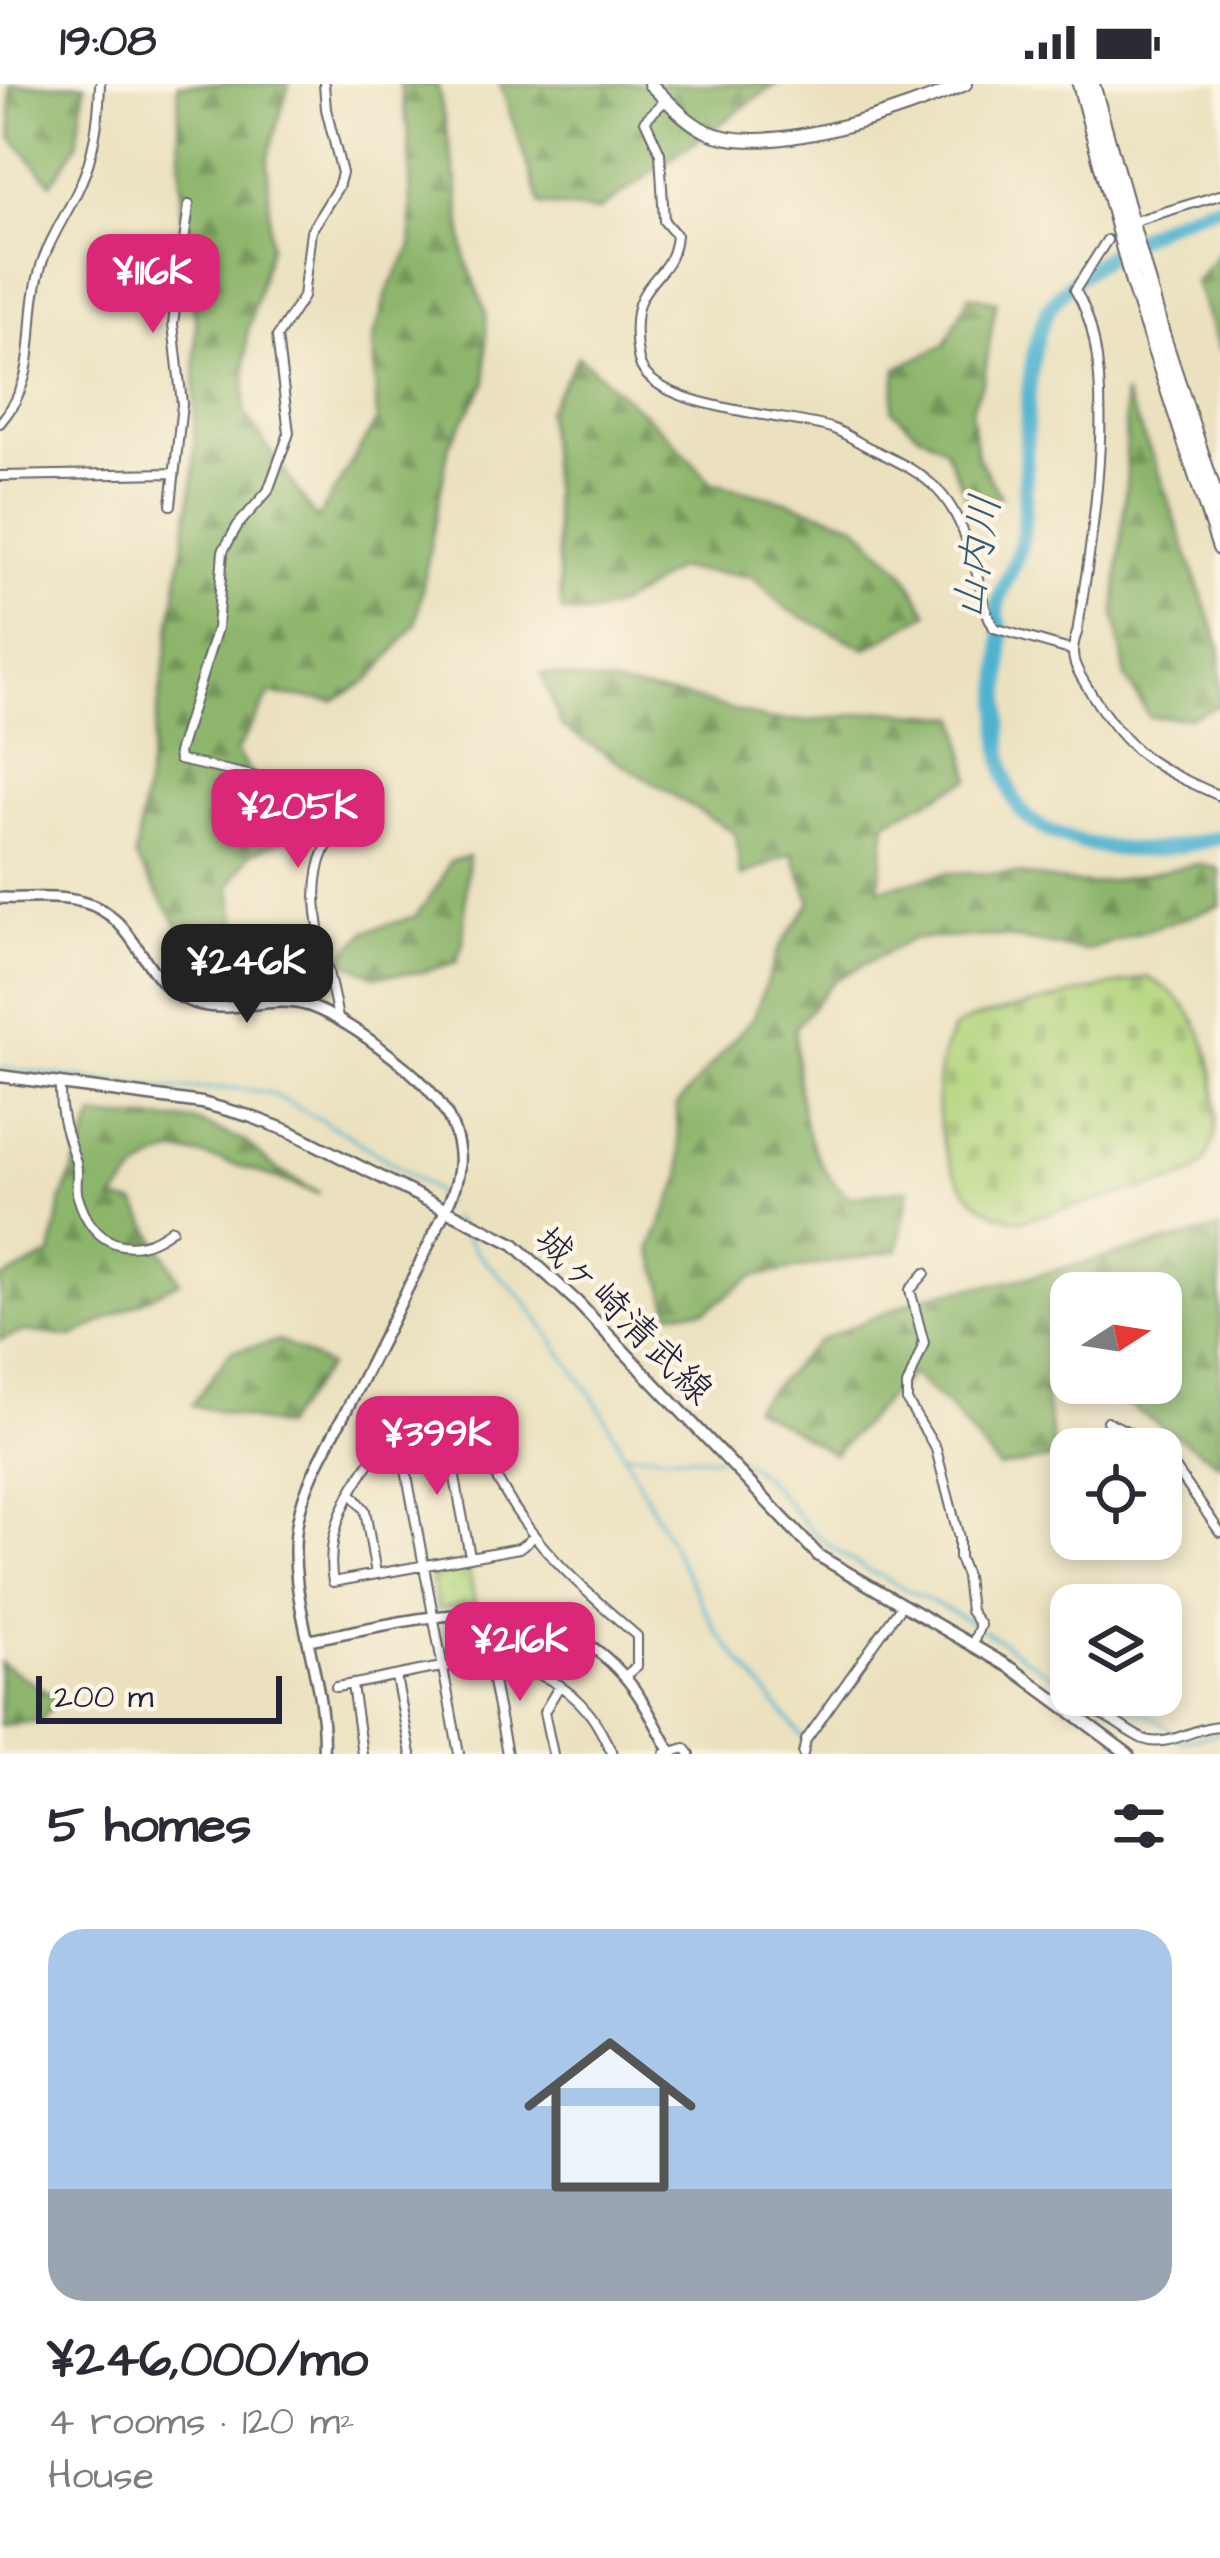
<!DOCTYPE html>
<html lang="en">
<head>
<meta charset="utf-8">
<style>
	:root { --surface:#fff; --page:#f2f2f3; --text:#2b2b33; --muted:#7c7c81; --line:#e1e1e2; --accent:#db2777 }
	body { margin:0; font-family:"Architects Daughter","Klee One",sans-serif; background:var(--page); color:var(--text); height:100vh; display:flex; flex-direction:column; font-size:45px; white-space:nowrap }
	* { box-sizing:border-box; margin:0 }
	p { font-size:39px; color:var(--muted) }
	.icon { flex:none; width:66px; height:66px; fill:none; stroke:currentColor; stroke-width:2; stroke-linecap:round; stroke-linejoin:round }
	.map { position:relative; height:1670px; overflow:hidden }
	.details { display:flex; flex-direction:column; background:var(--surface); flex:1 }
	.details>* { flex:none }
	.needle { width:78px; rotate:78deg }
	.buttons { position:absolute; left:1050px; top:1188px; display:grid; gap:24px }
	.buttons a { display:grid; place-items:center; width:132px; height:132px; border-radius:24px; background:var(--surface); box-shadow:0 6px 18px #0003; font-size:60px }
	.scale { position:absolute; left:36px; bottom:30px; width:246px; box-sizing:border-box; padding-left:12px; border:6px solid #22223b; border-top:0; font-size:33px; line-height:42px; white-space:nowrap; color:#22223b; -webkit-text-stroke:9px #fcf5e5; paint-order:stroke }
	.price { position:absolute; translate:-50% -102px; padding:0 27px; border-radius:24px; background:var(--accent); color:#fff; font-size:39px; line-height:78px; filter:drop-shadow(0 3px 6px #0008) }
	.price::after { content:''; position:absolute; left:50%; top:72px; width:36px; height:27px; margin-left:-18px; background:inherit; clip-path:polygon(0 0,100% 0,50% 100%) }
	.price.selected { background:#222; color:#fff }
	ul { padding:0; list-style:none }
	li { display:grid; align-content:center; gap:24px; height:636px; padding:0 48px }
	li+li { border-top:3px solid var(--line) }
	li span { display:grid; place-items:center; height:372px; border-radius:36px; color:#555 }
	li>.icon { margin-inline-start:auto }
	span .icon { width:216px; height:216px; fill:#fffc; stroke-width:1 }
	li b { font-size:51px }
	h2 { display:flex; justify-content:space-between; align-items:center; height:144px; padding:0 48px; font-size:51px }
	.status { display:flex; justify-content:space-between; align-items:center; height:84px; padding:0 60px; background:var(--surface); direction:ltr }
	.status svg { height:33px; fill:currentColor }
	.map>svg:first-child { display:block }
</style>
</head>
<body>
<div class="status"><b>19:08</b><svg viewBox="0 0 49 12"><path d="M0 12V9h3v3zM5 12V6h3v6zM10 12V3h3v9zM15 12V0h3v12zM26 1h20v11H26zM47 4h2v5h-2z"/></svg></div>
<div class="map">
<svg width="1220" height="1670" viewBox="0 0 1220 1670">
	<defs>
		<pattern id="forest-firs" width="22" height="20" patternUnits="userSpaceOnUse" patternTransform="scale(3)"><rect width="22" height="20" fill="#8db66c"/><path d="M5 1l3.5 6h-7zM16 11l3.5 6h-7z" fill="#73945a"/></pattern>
		<pattern id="cemetery-stones" width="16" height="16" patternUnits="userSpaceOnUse" patternTransform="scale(3)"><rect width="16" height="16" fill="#b2d47c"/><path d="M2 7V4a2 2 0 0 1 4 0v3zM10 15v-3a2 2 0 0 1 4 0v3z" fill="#99b66c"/></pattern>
		<pattern id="park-dots" width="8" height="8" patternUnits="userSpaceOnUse" patternTransform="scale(3)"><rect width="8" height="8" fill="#b2d47c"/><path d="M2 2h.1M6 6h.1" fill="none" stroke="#99b66c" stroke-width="1.8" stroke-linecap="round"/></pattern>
	</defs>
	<rect width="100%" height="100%" fill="#fcf5e5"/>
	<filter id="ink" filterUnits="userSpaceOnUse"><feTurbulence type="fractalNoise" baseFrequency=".00833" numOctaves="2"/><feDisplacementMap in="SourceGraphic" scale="24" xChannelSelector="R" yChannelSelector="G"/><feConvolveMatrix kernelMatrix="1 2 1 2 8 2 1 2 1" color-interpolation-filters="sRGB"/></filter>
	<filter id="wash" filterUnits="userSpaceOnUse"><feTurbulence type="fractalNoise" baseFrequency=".004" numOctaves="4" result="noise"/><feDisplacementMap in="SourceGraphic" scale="48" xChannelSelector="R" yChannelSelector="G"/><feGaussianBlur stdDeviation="2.7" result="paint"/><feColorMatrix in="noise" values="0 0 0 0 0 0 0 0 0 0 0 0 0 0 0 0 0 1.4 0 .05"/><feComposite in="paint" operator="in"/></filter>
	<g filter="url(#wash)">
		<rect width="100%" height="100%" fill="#ebe1bf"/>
		<!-- forest -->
		<path fill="url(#forest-firs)" stroke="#586c54" stroke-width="3" d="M10,0H85L77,61L51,99L12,54Z
			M178,0H289L268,73L270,162L247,250L244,328L317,436L377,336L373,257L388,206L412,163L409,52L400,0H437L457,99L465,173L486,229V298L449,361L416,539L372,594L334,617L270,610L236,668L272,721L299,748L251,770L230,801L244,878L225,895L177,840L135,773L194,392L196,238L183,172Z
			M500,0H776L598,127L541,121Z
			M1220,167V268L1195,198Z
			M969,211L996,217L984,294L971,326L977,372L1001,413L966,412L944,363L918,349L892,326L897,284L945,261Z
			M578,272L667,350L712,399L786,417L856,440L903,487L928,529L866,565L787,525L752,492L675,485C639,509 606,539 562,527L546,328Z
			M1124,309L1154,376L1220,562V621L1189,633H1149L1126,594L1115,529L1127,388Z
			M541,589L690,614L768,636L812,637L882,627L958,633L970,695L886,738L879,805L947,789L1018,790L1088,801L1197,780L1220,785V822L1086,867L1000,852L912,855L833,897L795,944C798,1008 798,1068 848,1113L909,1105L898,1166L752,1193L707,1226L671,1228L651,1164L682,1092L676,1022L754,932L779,864L811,818L793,769L741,793L735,749L562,643Z
			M468,772L463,859L456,878L422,888L375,892L339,875L367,847L416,832L441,797L449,778Z
			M94,1033L196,1037L246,1058L272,1082L320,1110C291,1100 199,1064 173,1069C145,1076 130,1095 114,1116L136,1120L180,1197L73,1253L25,1247L0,1256V1196L51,1171L61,1118Z
			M1220,1145V1380L1094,1299H1161V1209H1071V1297L1044,1306L1056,1374L999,1384L949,1323L911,1290L834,1370L753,1323L818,1257L928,1211L1012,1197Z
			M280,1257L328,1282L282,1343L192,1321L231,1267Z
			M0,1578L57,1615L42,1636L0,1642Z"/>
		<!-- cemetery -->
		<path fill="url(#cemetery-stones)" stroke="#6a7b5c" stroke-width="3" d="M1147,893C1207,921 1220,988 1215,1050C1210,1069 1204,1086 1185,1094L1022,1136C938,1127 920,1009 953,945L971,935Z"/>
		<!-- park -->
		<path fill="url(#park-dots)" stroke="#6a7b5c" stroke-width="3" d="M468,1481L475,1519L437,1525L431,1488Z"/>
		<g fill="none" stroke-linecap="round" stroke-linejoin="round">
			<!-- stream -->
			<path stroke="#50b3cf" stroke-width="3" d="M0,983L167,1005L232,1004L270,1009L338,1045L433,1105L443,1120
				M452,1133L477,1169L527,1219L601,1325L716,1547L803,1654
				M627,1369L719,1374
				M735,1375C759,1378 796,1433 817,1451C863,1492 923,1509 975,1541
				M983,1546L1071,1604
				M1083,1611C1121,1626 1153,1622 1181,1657L1220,1649"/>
			<!-- river -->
			<path stroke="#50b3cf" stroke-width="15" d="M1220,121C1174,128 1074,184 1050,223C1019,274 1029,388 1023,449C1020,476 997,509 997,527C997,533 1000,539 1001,545C1006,595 987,681 1020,725C1044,757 1110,767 1148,766C1172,765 1196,758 1220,754"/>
		</g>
	</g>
	<g filter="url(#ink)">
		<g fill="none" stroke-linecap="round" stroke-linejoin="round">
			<defs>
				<path id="minor" d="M324,0L326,25L342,89L338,103L311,147L303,213L277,253L289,349L268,407L238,441L223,467L217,544L178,669L179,676L289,700L349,721L350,738C342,747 330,755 325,766C302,815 330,884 338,935
					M666,16L645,36L660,69L664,137L676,151C673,185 656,187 642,213C633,229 635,259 639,277C650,325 790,331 831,344C846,349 858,359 872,365C932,393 952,408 973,475C981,500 981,521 994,544L1070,566
					M1138,136L1220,111
					M1107,156L1075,206C1123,280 1091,462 1077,549C1067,574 1077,587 1091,609C1129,671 1155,683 1220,712
					M0,339C43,289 23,242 41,182C50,152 69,128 81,99C95,68 99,33 100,0
					M0,392L172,389
					M171,421L182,320L173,240L189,121
					M60,1001C59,1030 66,1048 75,1075C80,1087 74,1101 78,1113C93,1163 132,1176 172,1145
					M925,1189L910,1206L924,1259L907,1302V1317L936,1365L959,1454V1474L966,1492L970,1527L980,1541L972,1562
					M1107,1337L1162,1365L1220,1448
					M398,1341L477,1351C513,1443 564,1489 637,1552V1582L625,1592
					M398,1341C362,1386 322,1439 333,1498L519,1464L534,1453
					M398,1343L459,1670
					M446,1347L470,1472
					M352,1410L365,1426L376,1490
					M489,1577L507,1670
					M396,1593L411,1670
					M352,1601L362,1670
					M336,1603C424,1590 523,1547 589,1629C599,1641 605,1657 613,1670
					M1071,1625C1099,1620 1119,1644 1143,1655C1168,1665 1195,1642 1220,1642
					M553,1670L544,1628L560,1601
					M665,1670L685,1664L690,1670
					M803,1670L806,1656L901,1522"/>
				<path id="tertiary" d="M0,814C26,815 57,811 82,818C143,833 141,908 201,921C237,929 273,910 309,922C340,933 370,955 395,975C425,998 456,1029 459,1070C462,1100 443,1130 431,1156C404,1214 375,1270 346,1327C328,1361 305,1398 298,1435C283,1510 328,1593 323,1670
					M309,1556C416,1536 539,1495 623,1591C643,1613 657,1644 672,1670"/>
				<path id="secondary" d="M0,992L202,1019L249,1032L289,1047L514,1160L577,1218L819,1472L1013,1585L1128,1670"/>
				<path id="primary" d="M650,0C667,16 685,37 706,47C765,76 907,26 965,0"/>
				<path id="motorway" d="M1080,0L1133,199L1220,464
					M1092,0L1162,250L1220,427"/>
			</defs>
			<!-- minor casing -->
			<use href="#minor" stroke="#686569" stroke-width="12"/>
			<!-- tertiary casing -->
			<use href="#tertiary" stroke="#686569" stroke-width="14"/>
			<!-- secondary casing -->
			<use href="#secondary" stroke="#686569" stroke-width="15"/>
			<!-- primary casing -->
			<use href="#primary" stroke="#686569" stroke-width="16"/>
			<!-- motorway casing -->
			<use href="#motorway" stroke="#686569" stroke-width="18"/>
			<!-- minor -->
			<use href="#minor" stroke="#fff" stroke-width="8"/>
			<!-- tertiary -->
			<use href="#tertiary" stroke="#fff" stroke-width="9"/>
			<!-- secondary -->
			<use href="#secondary" stroke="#fff" stroke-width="10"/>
			<!-- primary -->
			<use href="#primary" stroke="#fff" stroke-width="12"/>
			<!-- motorway -->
			<use href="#motorway" stroke="#fff" stroke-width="14"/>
		</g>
	</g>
	<g text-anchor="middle" stroke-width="9" stroke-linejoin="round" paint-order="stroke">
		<!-- street labels -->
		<g font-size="39" fill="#22223b" stroke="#fcf5e5">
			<text transform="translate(625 1230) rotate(45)" y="14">城ヶ崎清武線</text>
		</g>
		<!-- water labels -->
		<g font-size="42" font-style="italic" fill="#345c76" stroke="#fcf5e5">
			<text transform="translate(975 473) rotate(-81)" y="15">山内川</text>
		</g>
	</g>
</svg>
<div class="buttons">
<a><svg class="needle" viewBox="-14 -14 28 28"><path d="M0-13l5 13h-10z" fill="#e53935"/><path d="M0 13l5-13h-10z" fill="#7c7c81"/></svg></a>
<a><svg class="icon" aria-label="locate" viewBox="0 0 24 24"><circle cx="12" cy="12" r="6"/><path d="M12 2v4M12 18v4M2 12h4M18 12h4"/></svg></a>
<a><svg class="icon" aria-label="layers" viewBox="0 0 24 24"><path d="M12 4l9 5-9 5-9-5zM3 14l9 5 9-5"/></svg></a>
</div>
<div class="scale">200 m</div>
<b class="price" style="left:153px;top:252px">¥116K</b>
<b class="price" style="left:298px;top:787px">¥205K</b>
<b class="price selected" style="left:247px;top:942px">¥246K</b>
<b class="price" style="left:437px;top:1414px">¥399K</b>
<b class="price" style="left:520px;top:1620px">¥216K</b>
</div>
<section class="details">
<h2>5 homes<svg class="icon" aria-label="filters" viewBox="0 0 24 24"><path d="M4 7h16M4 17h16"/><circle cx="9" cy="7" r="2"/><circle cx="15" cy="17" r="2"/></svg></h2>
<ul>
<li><span style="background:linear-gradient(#a9c7e8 70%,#9aa5b1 0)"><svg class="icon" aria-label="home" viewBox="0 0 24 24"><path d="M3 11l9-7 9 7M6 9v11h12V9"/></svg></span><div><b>¥246,000/mo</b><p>4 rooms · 120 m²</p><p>House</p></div></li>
</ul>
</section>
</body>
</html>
